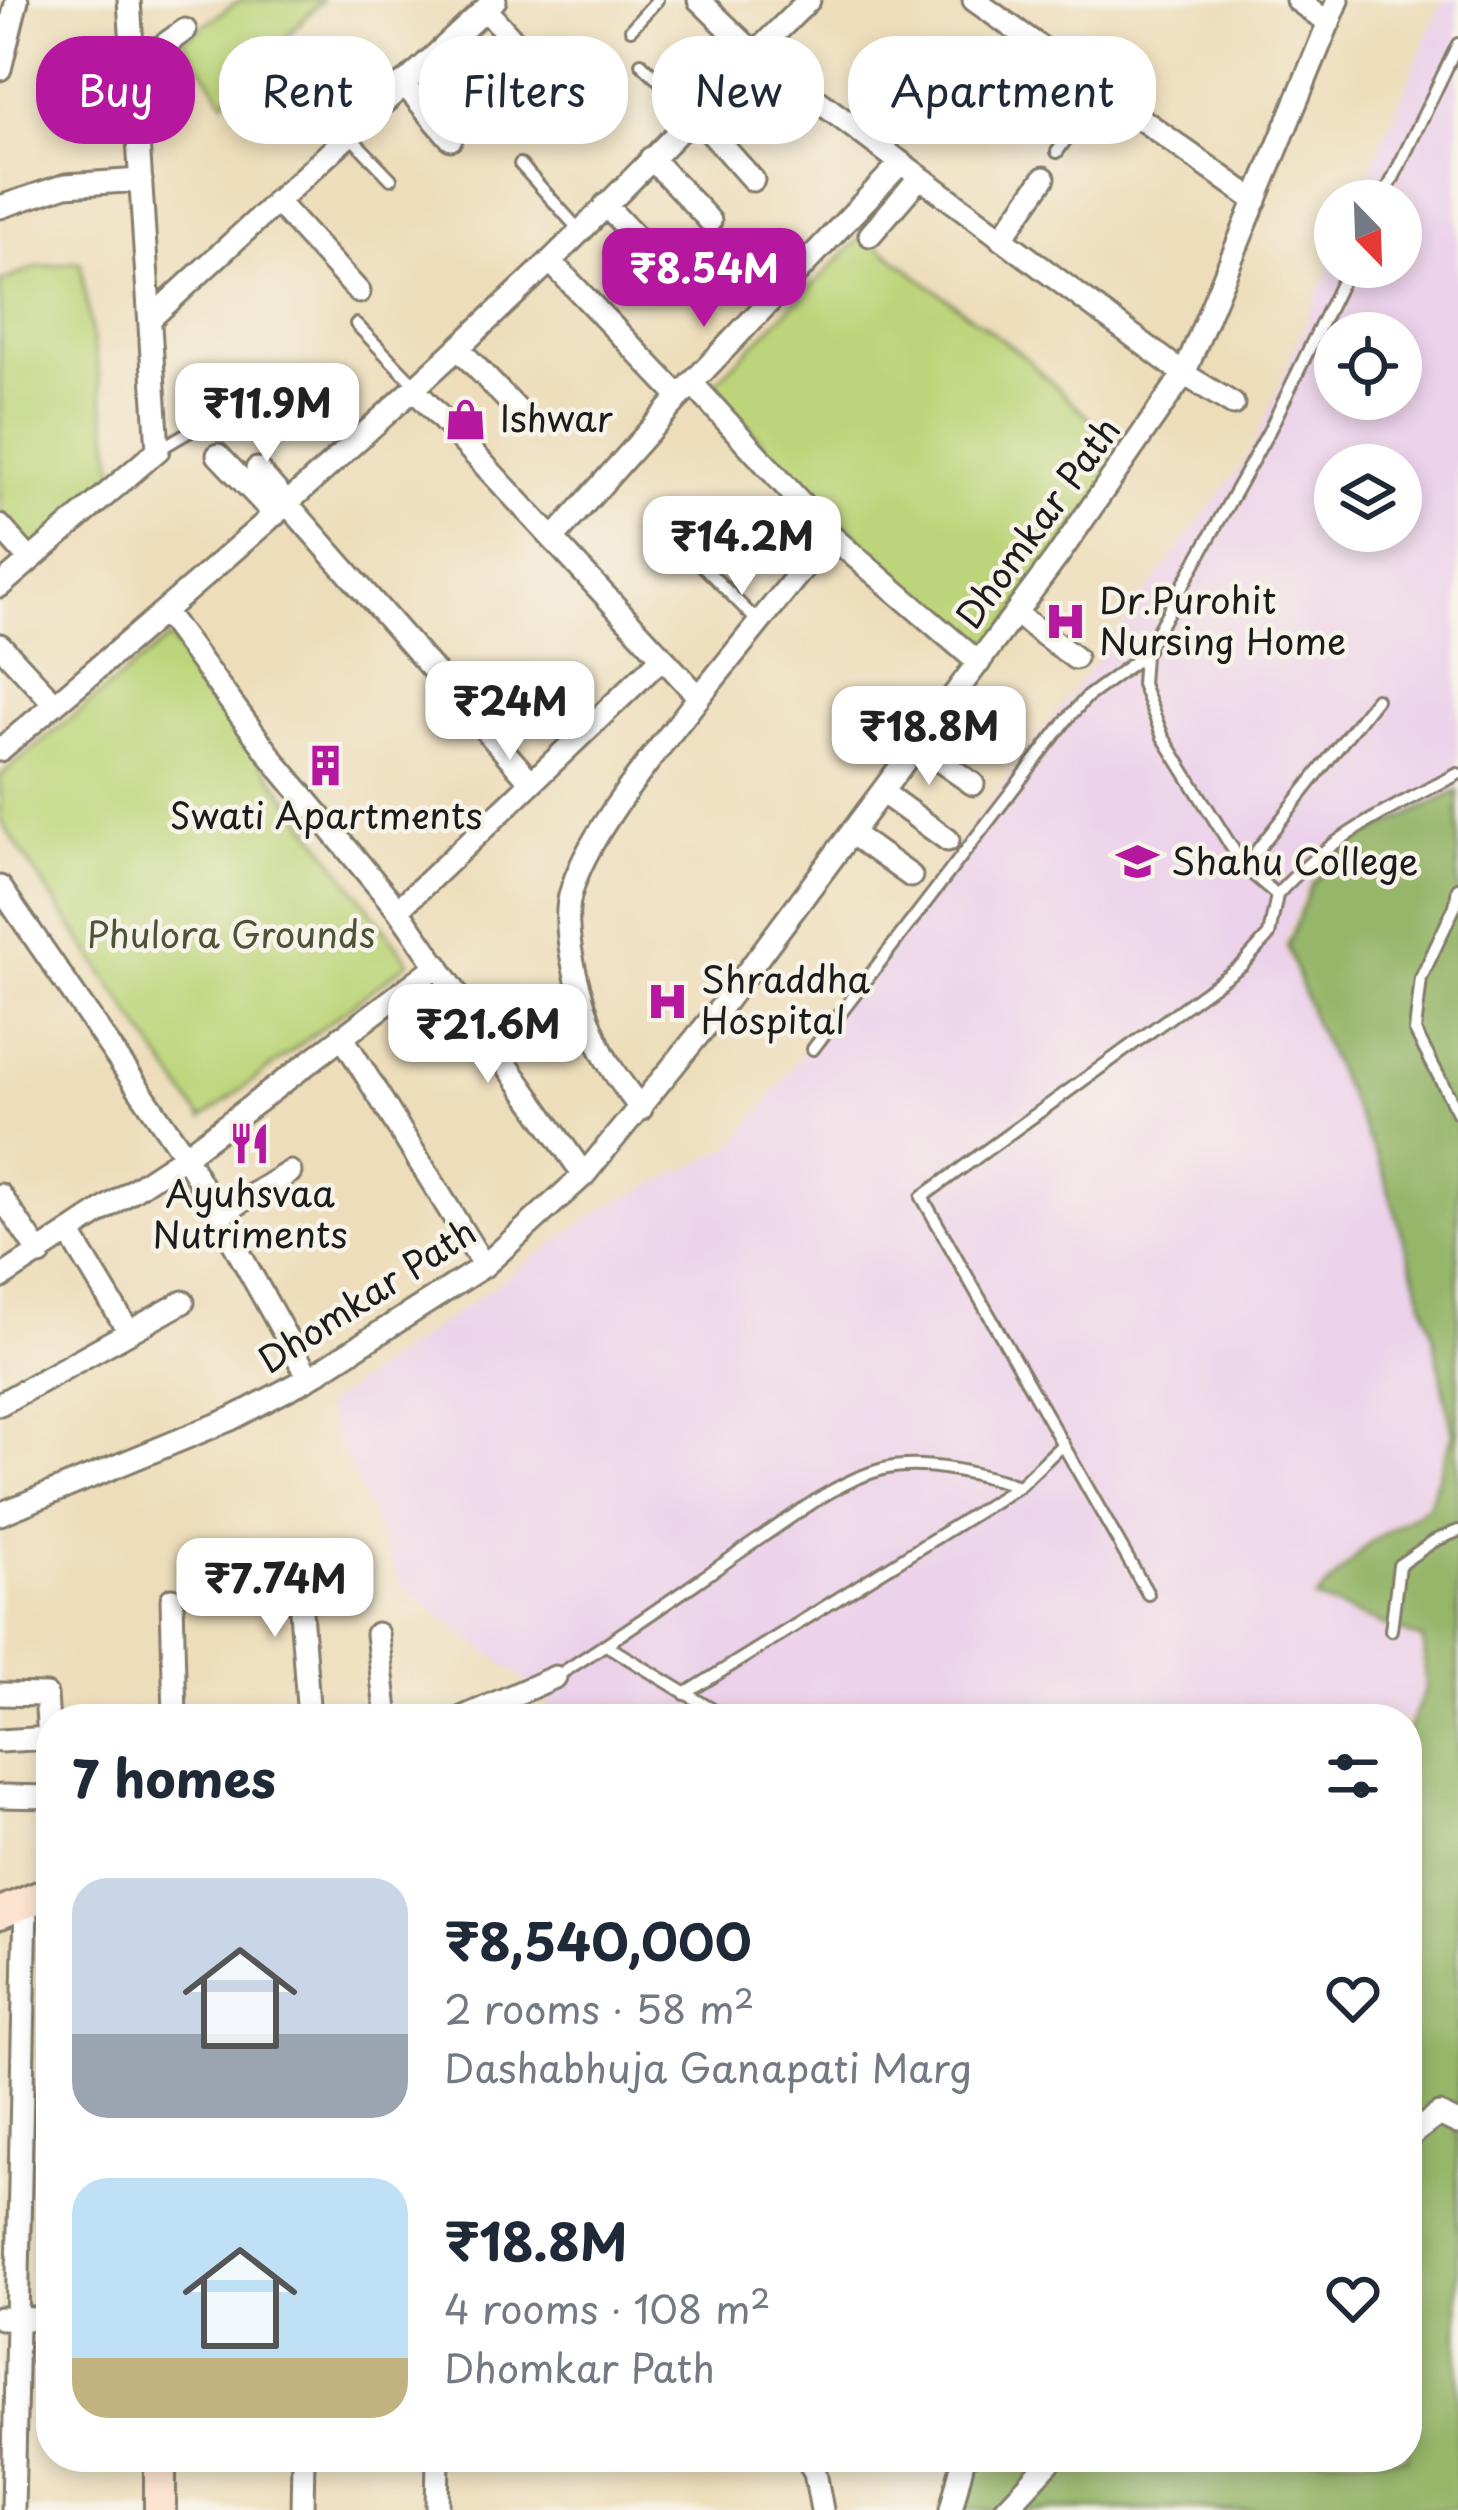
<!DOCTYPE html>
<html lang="en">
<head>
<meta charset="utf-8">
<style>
	:root { --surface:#fff; --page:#f6f6f7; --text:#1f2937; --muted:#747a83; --accent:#b5179e }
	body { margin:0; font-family:"Playpen Sans",sans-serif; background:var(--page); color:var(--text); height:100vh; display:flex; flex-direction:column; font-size:45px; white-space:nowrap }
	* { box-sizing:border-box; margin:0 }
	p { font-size:39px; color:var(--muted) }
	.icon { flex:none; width:66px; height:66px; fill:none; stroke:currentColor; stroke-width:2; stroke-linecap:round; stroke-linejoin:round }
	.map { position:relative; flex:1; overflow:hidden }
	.sheet { position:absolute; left:36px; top:1704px; width:1386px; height:768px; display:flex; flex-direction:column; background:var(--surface); border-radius:48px; box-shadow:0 6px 18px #0003 }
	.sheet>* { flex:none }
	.banner { position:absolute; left:36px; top:36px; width:1386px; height:108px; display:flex; gap:24px }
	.needle { width:78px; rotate:157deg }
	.buttons { position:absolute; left:1314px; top:180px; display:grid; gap:24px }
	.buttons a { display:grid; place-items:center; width:108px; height:108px; border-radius:50%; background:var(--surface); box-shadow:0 6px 18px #0003; font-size:60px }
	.price { position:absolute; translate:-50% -102px; padding:0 27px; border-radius:24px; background:#fff; color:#222; font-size:39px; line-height:78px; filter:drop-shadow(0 3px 6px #0008) }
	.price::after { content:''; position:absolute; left:50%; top:72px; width:36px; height:27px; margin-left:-18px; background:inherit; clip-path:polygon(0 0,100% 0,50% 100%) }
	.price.active { background:var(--accent); color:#fff }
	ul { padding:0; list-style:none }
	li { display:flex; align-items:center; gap:36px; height:300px; padding:0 36px }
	li span { display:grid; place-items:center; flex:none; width:336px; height:240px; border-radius:36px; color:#555 }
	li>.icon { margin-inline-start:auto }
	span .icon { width:144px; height:144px; fill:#fffc; stroke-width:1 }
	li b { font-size:51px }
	h2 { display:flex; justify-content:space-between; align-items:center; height:144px; padding:0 36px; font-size:51px }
	.tag { padding:0 42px; border-radius:48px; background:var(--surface); box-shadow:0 6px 18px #0003; font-size:42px; line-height:108px }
	.tag.active { background:var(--accent); color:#fff }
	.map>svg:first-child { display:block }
</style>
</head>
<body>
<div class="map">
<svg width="1458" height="2510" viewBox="0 0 1458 2510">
	<rect width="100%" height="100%" fill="#f7f3e8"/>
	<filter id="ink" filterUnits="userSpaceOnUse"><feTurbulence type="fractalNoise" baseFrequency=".00833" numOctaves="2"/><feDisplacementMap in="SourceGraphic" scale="24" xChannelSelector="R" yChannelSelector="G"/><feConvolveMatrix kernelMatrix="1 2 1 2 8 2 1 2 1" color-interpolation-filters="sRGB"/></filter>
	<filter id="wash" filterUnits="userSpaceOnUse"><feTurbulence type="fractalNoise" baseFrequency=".004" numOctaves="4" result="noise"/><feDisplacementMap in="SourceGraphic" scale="48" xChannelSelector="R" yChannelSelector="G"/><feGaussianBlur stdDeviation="2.7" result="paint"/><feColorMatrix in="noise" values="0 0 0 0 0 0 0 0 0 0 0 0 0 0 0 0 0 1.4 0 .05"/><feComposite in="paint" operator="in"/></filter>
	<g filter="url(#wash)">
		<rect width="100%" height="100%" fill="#edddba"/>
		<!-- built -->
		<path fill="#ecd1ea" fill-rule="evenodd" d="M1443,0H1458V788L1348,842L1308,883L1283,946L1311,1021L1380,1170L1431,1335L1450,1434L1425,1504L1366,1542L1310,1600L1420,1642L1423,1687L1407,1725V1719H565L519,1676L402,1587L323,1407L603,1209L734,1146L1251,452L1335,254V267H1401V201H1357ZM1335,333H1401V399H1335ZM1335,465H1401V531H1335Z"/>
		<!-- green -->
		<path fill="#bdd57a" stroke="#6c784b" stroke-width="3" d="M240,0H322L224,101L183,40Z
			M863,235L1022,355L1128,455L979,663L852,530L830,514L711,387Z
			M80,262L117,485L30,560L0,521V282L37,267Z
			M169,638L409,962L202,1119L0,820V776Z"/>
		<!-- forest -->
		<path fill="#96b66a" stroke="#596943" stroke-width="3" d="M1458,791V2510H943L968,2457H1407V1733L1426,1687L1423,1640L1315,1599L1368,1544L1428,1506L1453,1434L1433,1334L1382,1169L1313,1020L1287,946L1311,885L1350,844Z"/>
	</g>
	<g filter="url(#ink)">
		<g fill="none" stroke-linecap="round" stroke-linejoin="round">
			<defs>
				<path id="lane" d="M631,29L657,0
					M641,63L694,114
					M348,134L391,179
					M1057,152L1101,90
					M520,164L580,231
					M1382,201L1458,44
					M1349,267L1269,431L1144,655L1142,684L1163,737L1244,867L1277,895C1327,838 1391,808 1458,774
					M356,324L417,387
					M158,450L192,430L225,402
					M691,554L759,623
					M1244,867L1376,699
					M1458,888L1455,906L1421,978L1415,1031L1458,1113
					M813,1049L1068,718L1087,697L1144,655
					M1148,1594L922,1197L1242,965L1269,935L1277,895
					M1391,1630L1399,1565L1434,1541L1458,1531
					M606,1645L728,1719
					M555,1677C626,1633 693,1584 762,1537C799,1512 838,1481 883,1469C925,1459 979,1474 1019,1486
					M685,1694L1019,1486L1062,1445"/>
				<path id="street" d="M699,0L754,53L1184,374L1233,404
					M974,0L1256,201
					M1297,0L1329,23
					M485,9L547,78
					M133,67L185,30
					M0,69L17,0
					M403,83L451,139
					M694,114L753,180
					M651,158L710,221
					M276,201L359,292
					M605,205L664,267
					M0,207L66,185L141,180
					M870,235L919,178
					M1001,239L1044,178
					M550,261L680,397
					M151,318L495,0
					M458,348L526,419
					M692,383L830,535L979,663
					M414,389L699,697C660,748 585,834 570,896C560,937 587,1029 609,1064C618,1080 630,1094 641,1109
					M218,455L275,515
					M257,469L531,782
					M0,526L30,560
					M553,539L692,383L900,164
					M0,586L158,450L129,0
					M165,613L278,766L398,910L584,1175
					M1015,613L1075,658
					M0,645L55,704
					M699,697L830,535
					M917,745L973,784
					M0,750C187,594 369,434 545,266C636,179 719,87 809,0
					M882,792L948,840
					M851,833L911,876
					M0,887L185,1156L309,1378
					M398,910L663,657
					M342,1036L484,1266
					M0,1195L40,1254
					M218,1216L290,1172
					M70,1234L129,1332
					M0,1278L185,1156L438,965
					M0,1404L183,1302
					M0,1514L231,1419L309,1378L484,1266L584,1175L722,1006L1057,557L1184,374L1338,0
					M297,1557L309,1719
					M172,1599L175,1719
					M377,1634L387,1719
					M0,1694L46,1695L51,1767
					M459,1719L555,1677
					M0,1741L49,1738
					M0,1796L51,1797
					M1407,2138L1439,2114L1458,2123
					M0,2318L51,2319
					M806,2457L815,2472L822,2510
					M13,2510L26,1902
					M302,2510L303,2457
					M437,2510L438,2457
					M951,2510L964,2457
					M1005,2510L1054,2457"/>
				<path id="secondary" d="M0,1913L51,1892
					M160,2510V2457"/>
			</defs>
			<!-- lane casing -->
			<use href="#lane" stroke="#847c6b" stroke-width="16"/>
			<!-- street casing -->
			<use href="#street" stroke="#847c6b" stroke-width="27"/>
			<!-- secondary casing -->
			<use href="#secondary" stroke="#847c6b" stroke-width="36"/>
			<!-- lane -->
			<use href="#lane" stroke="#fff" stroke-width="10"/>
			<!-- street -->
			<use href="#street" stroke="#fff" stroke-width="21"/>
			<!-- secondary -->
			<use href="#secondary" stroke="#fde4d1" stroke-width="30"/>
		</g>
	</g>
	<!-- icons -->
	<defs>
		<symbol id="shop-bare" viewBox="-9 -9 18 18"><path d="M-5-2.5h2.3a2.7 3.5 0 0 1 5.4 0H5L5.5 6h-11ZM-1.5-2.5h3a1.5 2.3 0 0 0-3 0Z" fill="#b5179e" stroke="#f7f3e8" stroke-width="2.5" paint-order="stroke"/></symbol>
		<symbol id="hospital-bare" viewBox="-9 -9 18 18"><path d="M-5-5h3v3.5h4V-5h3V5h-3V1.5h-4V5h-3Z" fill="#b5179e" stroke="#f7f3e8" stroke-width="2.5" paint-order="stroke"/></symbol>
		<symbol id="building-bare" viewBox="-9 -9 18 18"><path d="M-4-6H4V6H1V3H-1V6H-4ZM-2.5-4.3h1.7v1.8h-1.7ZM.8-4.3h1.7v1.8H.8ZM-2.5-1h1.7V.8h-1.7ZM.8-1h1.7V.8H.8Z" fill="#b5179e" stroke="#f7f3e8" stroke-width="2.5" paint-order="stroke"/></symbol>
		<symbol id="university-bare" viewBox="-9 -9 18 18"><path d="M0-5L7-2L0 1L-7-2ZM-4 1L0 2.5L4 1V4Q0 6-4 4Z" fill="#b5179e" stroke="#f7f3e8" stroke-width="2.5" paint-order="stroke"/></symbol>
		<symbol id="restaurant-bare" viewBox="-9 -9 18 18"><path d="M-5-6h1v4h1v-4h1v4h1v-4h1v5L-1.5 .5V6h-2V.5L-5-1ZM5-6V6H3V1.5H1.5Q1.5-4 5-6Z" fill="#b5179e" stroke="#f7f3e8" stroke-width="2.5" paint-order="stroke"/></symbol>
	</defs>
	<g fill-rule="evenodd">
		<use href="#shop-bare" x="436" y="390" width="59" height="59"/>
		<use href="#hospital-bare" x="1036" y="592" width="59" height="59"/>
		<use href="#building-bare" x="296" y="736" width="59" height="59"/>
		<use href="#university-bare" x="1108" y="832" width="59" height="59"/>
		<use href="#hospital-bare" x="638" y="972" width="59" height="59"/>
		<use href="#restaurant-bare" x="220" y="1114" width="59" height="59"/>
	</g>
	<g text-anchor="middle" stroke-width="9" stroke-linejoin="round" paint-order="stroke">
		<!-- poi labels -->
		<g font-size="36" fill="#1c1c1c" stroke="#f7f3e8" text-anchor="start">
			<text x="500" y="432">Ishwar</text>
			<text x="1099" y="614">Dr.Purohit<tspan x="1099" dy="41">Nursing Home</tspan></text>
			<text x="326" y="829" text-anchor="middle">Swati Apartments</text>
			<text x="1171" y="875">Shahu College</text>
			<text x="701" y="993">Shraddha<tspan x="701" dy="41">Hospital</tspan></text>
			<text x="250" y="1207" text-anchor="middle">Ayuhsvaa<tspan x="250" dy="41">Nutriments</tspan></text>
		</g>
		<!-- street labels -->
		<g font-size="36" fill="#1c1c1c" stroke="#f7f3e8">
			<text transform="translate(1038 523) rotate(-54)" y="13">Dhomkar Path</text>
			<text transform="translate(367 1296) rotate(-33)" y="13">Dhomkar Path</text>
		</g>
		<!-- park labels -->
		<g font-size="36" fill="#4c5438" stroke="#f7f3e8">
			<text x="231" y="948">Phulora Grounds</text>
		</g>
	</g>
</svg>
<div class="buttons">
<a><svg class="needle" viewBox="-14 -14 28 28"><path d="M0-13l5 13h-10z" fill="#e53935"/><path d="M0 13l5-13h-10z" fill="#747a83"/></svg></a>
<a><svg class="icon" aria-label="locate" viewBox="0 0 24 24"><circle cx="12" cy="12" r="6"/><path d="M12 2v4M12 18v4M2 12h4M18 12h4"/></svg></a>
<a><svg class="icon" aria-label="layers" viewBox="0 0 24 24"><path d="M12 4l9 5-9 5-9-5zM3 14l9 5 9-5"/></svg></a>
</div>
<b class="price active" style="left:704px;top:330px">₹8.54M</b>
<b class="price" style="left:267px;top:465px">₹11.9M</b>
<b class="price" style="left:742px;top:598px">₹14.2M</b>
<b class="price" style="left:510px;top:763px">₹24M</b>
<b class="price" style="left:929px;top:788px">₹18.8M</b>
<b class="price" style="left:488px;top:1086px">₹21.6M</b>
<b class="price" style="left:275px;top:1640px">₹7.74M</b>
<div class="banner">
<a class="tag active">Buy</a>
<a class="tag">Rent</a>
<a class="tag">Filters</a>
<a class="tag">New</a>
<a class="tag">Apartment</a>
</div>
<section class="sheet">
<h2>7 homes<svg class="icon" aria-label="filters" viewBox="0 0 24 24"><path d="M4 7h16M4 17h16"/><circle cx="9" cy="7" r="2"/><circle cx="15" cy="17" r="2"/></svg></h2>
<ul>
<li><span style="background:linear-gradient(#c9d6e8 65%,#9aa5b1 0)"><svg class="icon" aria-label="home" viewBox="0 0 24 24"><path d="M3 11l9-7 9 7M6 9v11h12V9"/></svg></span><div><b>₹8,540,000</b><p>2 rooms · 58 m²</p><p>Dashabhuja Ganapati Marg</p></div><svg class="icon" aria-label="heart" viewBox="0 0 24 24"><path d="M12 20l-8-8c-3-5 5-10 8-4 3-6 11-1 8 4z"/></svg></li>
<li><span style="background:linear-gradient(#bfe0f5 75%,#c2b280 0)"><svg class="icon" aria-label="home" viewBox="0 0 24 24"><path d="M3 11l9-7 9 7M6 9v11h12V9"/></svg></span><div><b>₹18.8M</b><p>4 rooms · 108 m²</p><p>Dhomkar Path</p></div><svg class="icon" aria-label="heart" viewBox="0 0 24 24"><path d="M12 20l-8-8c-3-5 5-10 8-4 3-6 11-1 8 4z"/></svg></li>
</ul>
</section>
</div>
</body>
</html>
